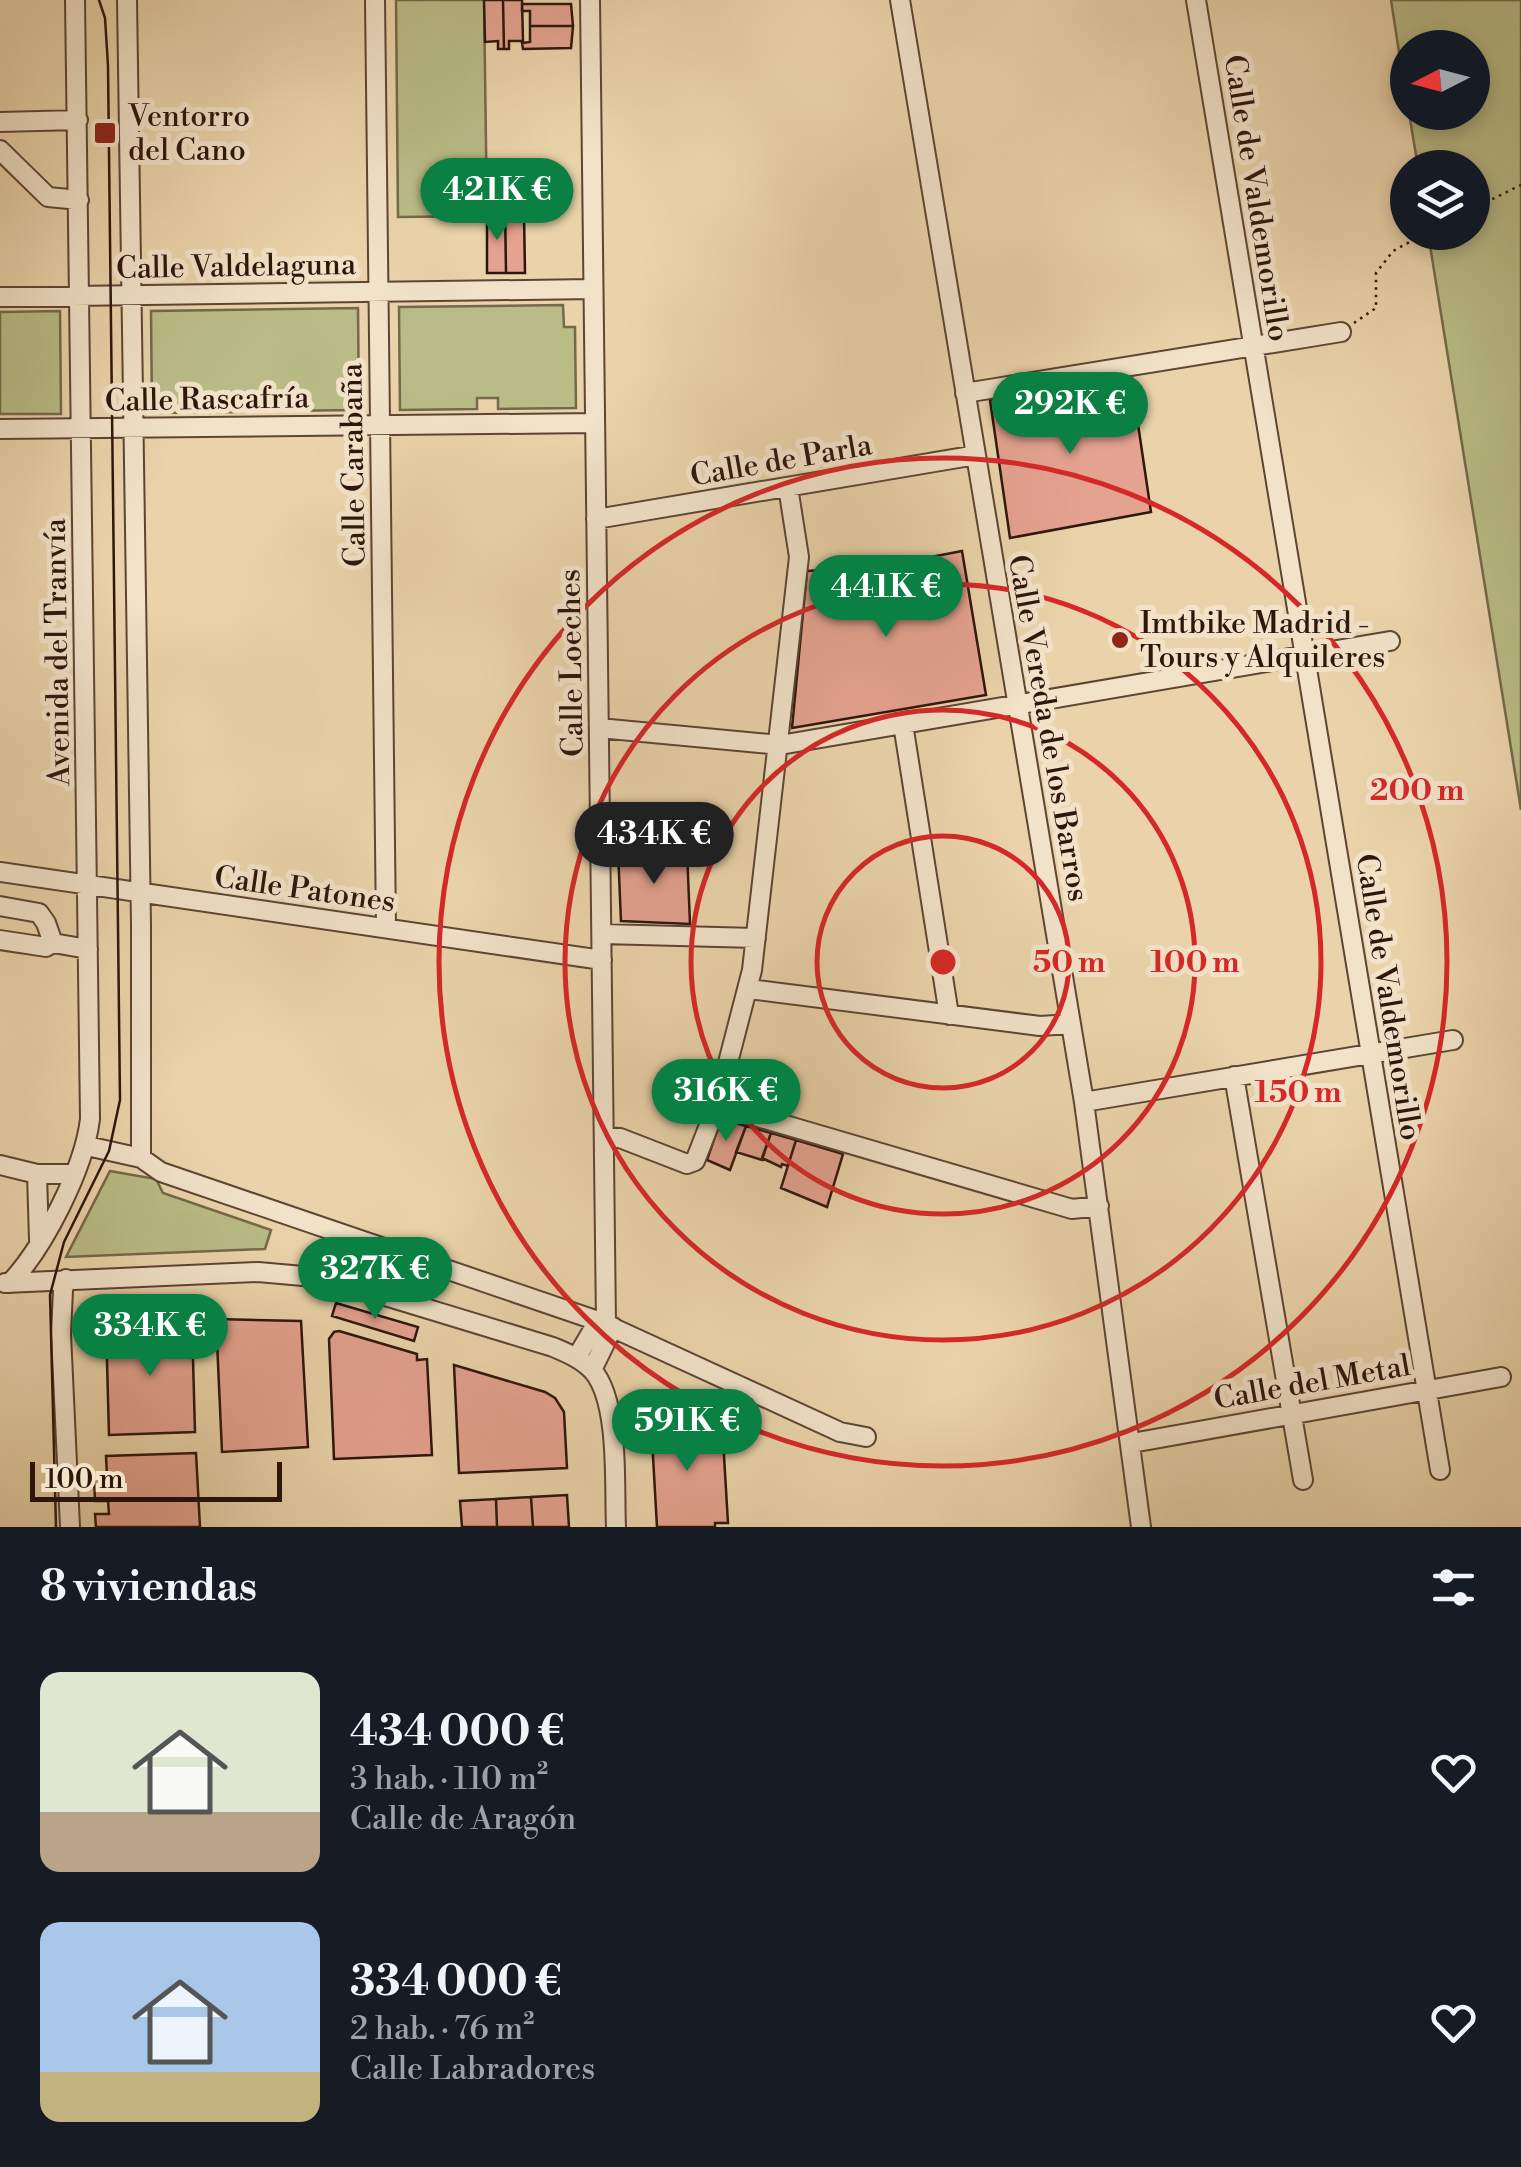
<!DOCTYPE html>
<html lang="es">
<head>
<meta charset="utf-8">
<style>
	:root { --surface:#171b24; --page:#242831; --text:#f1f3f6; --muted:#9ea1a6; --accent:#0b8043 }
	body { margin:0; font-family:"Libre Bodoni",serif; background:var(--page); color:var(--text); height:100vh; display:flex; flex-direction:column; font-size:38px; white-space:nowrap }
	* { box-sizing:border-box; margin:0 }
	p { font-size:32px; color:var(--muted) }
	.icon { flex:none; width:55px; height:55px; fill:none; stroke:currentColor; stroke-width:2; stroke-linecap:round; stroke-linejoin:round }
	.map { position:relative; height:1527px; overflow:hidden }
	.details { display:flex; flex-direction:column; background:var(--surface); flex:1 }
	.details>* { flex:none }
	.needle { width:65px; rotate:264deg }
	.tools { position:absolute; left:1390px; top:30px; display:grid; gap:20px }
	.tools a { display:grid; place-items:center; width:100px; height:100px; border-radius:50%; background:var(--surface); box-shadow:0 5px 15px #0003; font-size:50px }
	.scale { position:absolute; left:30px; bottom:25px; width:252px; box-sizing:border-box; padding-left:10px; border:5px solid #2e160c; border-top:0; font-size:28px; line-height:35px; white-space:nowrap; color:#2e160c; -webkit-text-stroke:8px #f1e2c8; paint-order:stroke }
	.price { position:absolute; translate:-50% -85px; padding:0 22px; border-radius:35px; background:var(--accent); color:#fff; font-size:32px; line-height:65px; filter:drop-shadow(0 2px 5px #0008) }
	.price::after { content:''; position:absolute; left:50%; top:60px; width:30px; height:22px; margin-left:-15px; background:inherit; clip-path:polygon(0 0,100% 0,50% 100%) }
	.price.current { background:#222; color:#fff }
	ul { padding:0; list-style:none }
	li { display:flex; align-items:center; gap:30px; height:250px; padding:0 40px }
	li span { display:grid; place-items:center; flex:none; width:280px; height:200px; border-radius:20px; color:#555 }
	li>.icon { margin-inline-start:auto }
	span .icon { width:120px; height:120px; fill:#fffc; stroke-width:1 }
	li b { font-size:42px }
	h2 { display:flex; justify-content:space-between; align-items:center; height:120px; padding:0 40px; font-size:42px }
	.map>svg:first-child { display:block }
</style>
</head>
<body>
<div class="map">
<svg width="1521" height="1527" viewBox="0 0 1521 1527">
	<rect width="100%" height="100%" fill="#ead3aa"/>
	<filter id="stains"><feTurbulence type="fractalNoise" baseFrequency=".002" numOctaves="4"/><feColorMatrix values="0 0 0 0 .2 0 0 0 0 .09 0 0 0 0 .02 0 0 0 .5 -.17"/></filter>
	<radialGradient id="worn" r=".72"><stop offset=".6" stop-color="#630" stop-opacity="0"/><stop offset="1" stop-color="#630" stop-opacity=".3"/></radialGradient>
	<!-- green -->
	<path fill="#b9bc87" stroke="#74694a" stroke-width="2.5" d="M396,0H484L487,216L398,217Z
		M1391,0H1521V810L1428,233L1472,232V168L1418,167L1409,113L1472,112V48H1408L1407,104Z
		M563,305L564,327H575L576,408L498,409V398H477V409L400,410L399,307Z
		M358,308L359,410L272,411L271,397H241V412L152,413L151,311Z
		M60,311L61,414H0V312Z
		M110,1171L156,1179L163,1193L271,1230L265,1249L66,1257Z"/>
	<!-- building -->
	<path fill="#e4a290" stroke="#2e160c" stroke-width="2.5" d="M484,0H503L504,49H498V41L485,42Z
		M503,0H522L523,41H509V49H504Z
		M522,4H571L573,26H530V11H522Z
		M530,26H573L571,48L523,49L522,43L530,42Z
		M500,206H505L506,273H487V215H500Z
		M505,206H511L512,214H524L525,273H506Z
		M1131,377L1151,512L1010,538L990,400Z
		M962,551L986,695L792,728L807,571L879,567Z
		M618,851H687L690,924L621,921Z
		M721,1119L746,1126L730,1170L707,1160Z
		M746,1126L771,1133L762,1160L736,1152Z
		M771,1133L796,1140L788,1166L782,1164L781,1167L762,1158Z
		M796,1140L843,1154L827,1207L781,1188Z
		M336,1303L418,1327L414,1341L332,1316Z
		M216,1319L301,1321L308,1447L222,1452Z
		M192,1323L195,1432L109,1435L106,1325Z
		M339,1331L417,1354V1360L427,1359L432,1455L334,1459L329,1339L334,1332Z
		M454,1365L545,1392L555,1398L564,1412L567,1468L459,1473Z
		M650,1404L710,1433V1440L723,1439L728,1523H715V1527H657Z
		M196,1453L200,1527H96L95,1514H109L108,1501H95L94,1477L107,1476L106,1456Z
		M567,1495L569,1527H533L531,1497Z
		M531,1497L533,1527H497L496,1499Z
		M496,1499L497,1527H462L460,1501Z"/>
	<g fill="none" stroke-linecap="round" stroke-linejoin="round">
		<defs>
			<path id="minor" d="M127,0L141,925V1158
				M375,0L386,928
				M590,0L606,1324
				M900,0L1084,1102L1141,1527
				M1196,0L1440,1470
				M0,122L78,120
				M0,150L48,197L79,200
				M0,297L593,289
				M965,393L1341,332
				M0,429L595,423
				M596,519L976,455
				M903,724L949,1015
				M599,728L780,745L1390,641
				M0,872L602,960
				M0,906L39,913L46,923L53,943L88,949
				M602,934L756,938
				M0,940L46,947L53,943
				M749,989L1040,1026L1071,1024
				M1234,1076L1303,1480
				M1084,1102L1453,1040
				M717,1105L1072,1209L1099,1206
				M604,1137L620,1138L687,1164L695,1161L717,1105L752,970L799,557L788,487
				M87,1146L141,1158L161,1172L598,1321L840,1432L866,1437
				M0,1165L37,1174
				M39,1240L37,1174H74
				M66,1279L63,1290L61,1334L70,1527
				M5,1283L258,1272L326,1278L553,1347C567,1353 582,1359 593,1371C620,1403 614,1486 616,1527
				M10,1283C44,1247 84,1169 90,1119L75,0
				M577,1357L598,1321
				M592,1370L613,1327
				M1132,1443L1501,1377"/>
		</defs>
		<!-- minor casing -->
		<use href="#minor" stroke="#5d4534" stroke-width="22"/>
		<!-- path -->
		<path stroke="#2e160c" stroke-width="2.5" stroke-dasharray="2.5 5" stroke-linecap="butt" d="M1472,209L1521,185
			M1354,323L1376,308V273L1393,251L1428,232"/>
		<!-- minor -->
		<use href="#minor" stroke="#f1e2c8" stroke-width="18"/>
		<!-- tram -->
		<path stroke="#2e160c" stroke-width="2.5" d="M56,1527L50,1295L64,1242L109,1151L120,1100L108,66L105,18L99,0"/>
	</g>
	<!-- distance rings -->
	<g fill="none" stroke="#d62828" stroke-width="5">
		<circle cx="943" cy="962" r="126"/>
		<circle cx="943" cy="962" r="252"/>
		<circle cx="943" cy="962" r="378"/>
		<circle cx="943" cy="962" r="504"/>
	</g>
	<!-- markers -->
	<g fill="#8f2418" stroke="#f1e2c8" stroke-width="4">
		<rect x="93" y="121" width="24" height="24" rx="5"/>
		<circle cx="1120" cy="640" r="10"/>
	</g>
	<g text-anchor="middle" stroke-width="10" stroke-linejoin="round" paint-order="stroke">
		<!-- poi labels -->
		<g font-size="30" fill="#2e160c" stroke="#f1e2c8" text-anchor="start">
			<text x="128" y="126">Ventorro<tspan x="128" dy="34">del Cano</tspan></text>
			<text x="1140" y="633">Imtbike Madrid -<tspan x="1140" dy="34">Tours y Alquileres</tspan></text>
		</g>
		<!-- street labels -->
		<g font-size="30" fill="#2e160c" stroke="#f1e2c8">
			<text transform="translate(1257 198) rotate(81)" y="10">Calle de Valdemorillo</text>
			<text transform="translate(236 266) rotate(-1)" y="10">Calle Valdelaguna</text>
			<text transform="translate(207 399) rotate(-1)" y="10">Calle Rascafría</text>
			<text transform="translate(781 460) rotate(-10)" y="10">Calle de Parla</text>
			<text transform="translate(353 465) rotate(-91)" y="10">Calle Carabaña</text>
			<text transform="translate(57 652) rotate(-91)" y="10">Avenida del Tranvía</text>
			<text transform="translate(571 663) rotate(-91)" y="10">Calle Loeches</text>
			<text transform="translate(1049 728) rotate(80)" y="10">Calle Vereda de los Barros</text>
			<text transform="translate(305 889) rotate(8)" y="10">Calle Patones</text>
			<text transform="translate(1389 997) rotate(81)" y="10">Calle de Valdemorillo</text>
			<text transform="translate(1312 1382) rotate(-10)" y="10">Calle del Metal</text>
		</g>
	</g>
	<circle cx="943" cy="962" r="15" fill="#d62828" stroke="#f1e2c8" stroke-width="5"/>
	<g font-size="30" text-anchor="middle" font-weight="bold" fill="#d62828" stroke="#f1e2c8" stroke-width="10" stroke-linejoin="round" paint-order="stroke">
		<text x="1417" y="800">200 m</text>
		<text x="1069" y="972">50 m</text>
		<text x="1195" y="972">100 m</text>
		<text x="1298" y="1102">150 m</text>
	</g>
	<rect width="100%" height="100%" filter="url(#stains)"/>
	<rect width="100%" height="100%" fill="url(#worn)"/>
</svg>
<div class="tools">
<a><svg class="needle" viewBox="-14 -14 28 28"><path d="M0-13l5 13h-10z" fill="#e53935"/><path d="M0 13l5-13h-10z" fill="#9ea1a6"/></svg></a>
<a><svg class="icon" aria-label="layers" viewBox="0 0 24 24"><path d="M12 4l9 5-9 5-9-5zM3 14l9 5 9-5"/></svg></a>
</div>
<div class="scale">100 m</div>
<b class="price" style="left:497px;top:243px">421K €</b>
<b class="price" style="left:1070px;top:457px">292K €</b>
<b class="price" style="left:886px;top:640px">441K €</b>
<b class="price current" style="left:654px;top:887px">434K €</b>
<b class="price" style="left:726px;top:1144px">316K €</b>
<b class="price" style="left:375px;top:1322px">327K €</b>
<b class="price" style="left:150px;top:1379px">334K €</b>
<b class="price" style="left:687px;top:1474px">591K €</b>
</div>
<section class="details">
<h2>8 viviendas<svg class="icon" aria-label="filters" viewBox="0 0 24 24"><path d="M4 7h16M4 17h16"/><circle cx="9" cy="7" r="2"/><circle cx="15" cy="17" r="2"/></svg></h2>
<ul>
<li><span style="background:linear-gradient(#dfe7d0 70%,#b9a48a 0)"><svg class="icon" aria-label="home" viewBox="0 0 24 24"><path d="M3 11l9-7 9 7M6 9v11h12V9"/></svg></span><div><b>434 000 €</b><p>3 hab. · 110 m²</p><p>Calle de Aragón</p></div><svg class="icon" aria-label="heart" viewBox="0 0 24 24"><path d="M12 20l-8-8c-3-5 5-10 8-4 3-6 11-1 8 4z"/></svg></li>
<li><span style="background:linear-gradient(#a9c7e8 75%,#c2b280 0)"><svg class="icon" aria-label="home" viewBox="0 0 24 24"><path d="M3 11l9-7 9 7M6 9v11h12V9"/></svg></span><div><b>334 000 €</b><p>2 hab. · 76 m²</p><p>Calle Labradores</p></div><svg class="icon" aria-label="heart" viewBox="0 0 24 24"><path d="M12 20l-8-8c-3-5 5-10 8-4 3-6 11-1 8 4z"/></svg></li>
</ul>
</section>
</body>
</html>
